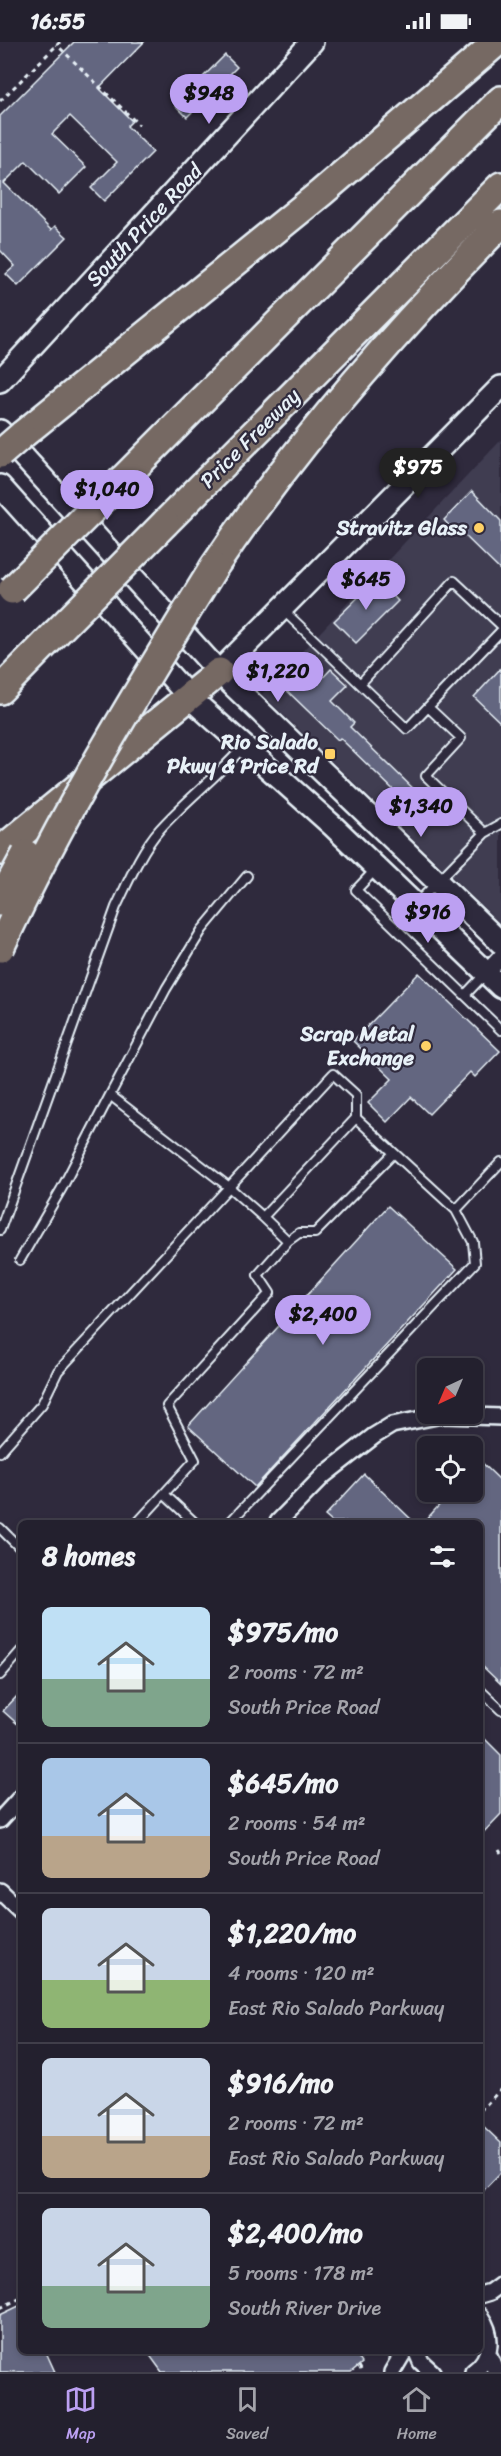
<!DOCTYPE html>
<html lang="en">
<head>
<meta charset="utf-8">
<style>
	:root { --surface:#23202e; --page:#2f2d3a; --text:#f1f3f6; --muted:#a3a3aa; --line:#403e4a; --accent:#bca0f2 }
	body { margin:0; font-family:Sriracha,sans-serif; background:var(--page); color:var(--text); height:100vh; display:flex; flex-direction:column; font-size:22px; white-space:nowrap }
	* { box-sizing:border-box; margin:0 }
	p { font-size:20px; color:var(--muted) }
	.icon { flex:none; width:33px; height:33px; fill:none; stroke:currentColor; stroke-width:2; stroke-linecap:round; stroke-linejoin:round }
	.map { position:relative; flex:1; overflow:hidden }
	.drawer { position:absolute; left:18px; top:1478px; width:465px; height:834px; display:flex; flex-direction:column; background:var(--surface); border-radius:9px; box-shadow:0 3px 9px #0003,0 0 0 2px var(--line) }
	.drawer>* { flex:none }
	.needle { width:39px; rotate:224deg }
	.buttons { position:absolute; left:417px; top:1316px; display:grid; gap:12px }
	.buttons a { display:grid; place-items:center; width:66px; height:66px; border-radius:9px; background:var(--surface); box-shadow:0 3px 9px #0003,0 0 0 2px var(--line); font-size:30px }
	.price { position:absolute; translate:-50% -51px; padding:0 14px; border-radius:21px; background:var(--accent); color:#111; font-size:20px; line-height:39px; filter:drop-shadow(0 2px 3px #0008) }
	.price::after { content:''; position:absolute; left:50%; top:36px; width:18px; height:14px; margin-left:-9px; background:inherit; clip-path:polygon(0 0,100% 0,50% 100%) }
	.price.current { background:#222; color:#fff }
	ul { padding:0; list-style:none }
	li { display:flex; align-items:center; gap:18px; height:150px; padding:0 24px }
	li+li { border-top:2px solid var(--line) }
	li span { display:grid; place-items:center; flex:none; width:168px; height:120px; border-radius:9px; color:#555 }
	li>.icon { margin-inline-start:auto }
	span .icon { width:72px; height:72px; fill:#fffc; stroke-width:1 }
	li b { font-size:26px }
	h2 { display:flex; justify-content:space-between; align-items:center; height:72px; padding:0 24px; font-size:26px }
	.status { display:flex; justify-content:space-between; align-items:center; height:42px; padding:0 30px; background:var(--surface); direction:ltr }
	.status svg { height:16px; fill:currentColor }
	.menu { display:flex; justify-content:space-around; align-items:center; height:84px; border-top:2px solid var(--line); background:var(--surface); font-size:16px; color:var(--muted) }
	.menu a { display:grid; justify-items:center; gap:3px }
	.menu .current { color:var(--accent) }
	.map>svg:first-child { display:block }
</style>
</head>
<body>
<div class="status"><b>16:55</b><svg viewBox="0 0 49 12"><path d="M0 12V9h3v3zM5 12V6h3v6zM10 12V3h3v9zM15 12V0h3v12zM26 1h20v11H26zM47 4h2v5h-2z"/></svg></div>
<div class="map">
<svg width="501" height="2330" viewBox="0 0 501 2330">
	<rect width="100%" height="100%" fill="#2f2a3d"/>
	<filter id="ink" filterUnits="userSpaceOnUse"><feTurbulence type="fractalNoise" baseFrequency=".0167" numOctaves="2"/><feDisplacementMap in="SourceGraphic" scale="12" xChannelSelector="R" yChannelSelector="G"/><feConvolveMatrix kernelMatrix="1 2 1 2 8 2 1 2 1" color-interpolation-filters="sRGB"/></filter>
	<g filter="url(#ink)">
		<!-- built -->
		<path fill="#3f3c51" d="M501,398V882L262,652Z"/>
		<!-- building -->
		<path fill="#636680" stroke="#e8f1f8" stroke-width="1.5" d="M74,0H144L99,46L132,79L127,84L153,110L104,159L91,146L117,120L70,74L52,92L86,125L59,152L26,119L4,141L51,188L55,184L67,195L18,244L6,232L15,224L0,208V74Z
			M225,13L237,25L187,75L175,63Z
			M472,449L501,479V529L456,485L453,488L444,478Z
			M377,537L398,559L356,601L334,579Z
			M294,622L316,643L331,627L348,643L332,659L354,681L350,685L422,755L412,766L340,696L338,698L277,639Z
			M501,626V681L474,655Z
			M419,931L500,1009L475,1035L470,1030L429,1072L411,1055L387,1080L368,1061L392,1037L353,999Z
			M388,1164L457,1227L255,1445L188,1384Z
			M472,1411L501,1439V1642L480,1622V1480H424L452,1449H472Z
			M364,1432L414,1480H332L325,1474Z
			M21,1650V1685L3,1669Z
			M480,1692L501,1713V1772L480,1794Z
			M480,2081L501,2101V2130L480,2152Z
			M21,2263V2308H45L55,2330H0V2273Z
			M146,2308H353L362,2321L351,2330H162Z"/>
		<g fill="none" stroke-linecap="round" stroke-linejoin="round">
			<defs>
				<path id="service" d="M283,568L407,687L428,665L461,696L426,734L485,791L417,861
					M360,642L454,539L501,583
					M428,665L501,589
					M485,791L501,782
					M376,827L356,848L501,988
					M465,953L485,932
					M263,1175L229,1145L333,1032L356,1053V1076
					M0,1188L116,865C128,840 142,807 160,787C186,758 217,735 243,705
					M288,1199L263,1175L356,1076L394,1111
					M20,1218L62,1146L110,1053
					M0,1410L42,1362L58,1329L229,1145L110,1053L166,947L202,888L247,834
					M164,1452L194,1480
					M138,1480L195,1418L167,1364L270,1251L258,1233L288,1199L299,1191H315L394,1111L456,1168L501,1120
					M230,1480L475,1221L473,1200L456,1168
					M0,1486L21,1507
					M0,1633L21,1609
					M480,1648L501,1668"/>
				<path id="minor" d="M486,931L501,915
					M278,1480L324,1433L374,1394L392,1383L442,1373L501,1375
					M0,1778L21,1755
					M0,1849L21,1869
					M480,2253L490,2250L501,2242
					M416,2308L421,2320L432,2330
					M488,2311L496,2330
					M392,2330L405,2308
					M473,2330C493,2316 493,2292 480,2274"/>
				<path id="secondary" d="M0,339L312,0
					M0,389L219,630L501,901
					M0,444L189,655L333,784L501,945
					M219,630L501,345"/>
				<path id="motorway" d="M22,393L321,151L497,0
					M122,438L501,58
					M165,481L501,144
					M214,525C297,401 396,288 501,182
					M0,648L56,591
					M0,809L219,630"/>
			</defs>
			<!-- service casing -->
			<use href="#service" stroke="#e8f1f8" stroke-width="12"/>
			<!-- minor casing -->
			<use href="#minor" stroke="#e8f1f8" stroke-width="20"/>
			<!-- secondary casing -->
			<use href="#secondary" stroke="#e8f1f8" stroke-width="26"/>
			<!-- motorway casing -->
			<use href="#motorway" stroke="#e8f1f8" stroke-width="32"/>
			<!-- path -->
			<path stroke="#e8f1f8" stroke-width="3" stroke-dasharray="4.5 4.5" stroke-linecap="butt" d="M60,0L57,3L139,83
				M0,59L57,3
				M499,1808L501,1811
				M480,2069L501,2047
				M0,2266L21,2256
				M359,2324L362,2330"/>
			<!-- service -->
			<use href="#service" stroke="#2f2a3d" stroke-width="8"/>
			<!-- minor -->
			<use href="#minor" stroke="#2f2a3d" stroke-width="15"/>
			<!-- secondary -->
			<use href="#secondary" stroke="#2f2a3d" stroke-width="21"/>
			<!-- motorway -->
			<use href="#motorway" stroke="#766964" stroke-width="27"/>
			<defs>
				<path id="motorway-bridge" d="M0,412L22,393
					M12,548L122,438
					M56,591L165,481
					M0,860L26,812
					M0,906C61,773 137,650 214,525"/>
			</defs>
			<!-- motorway-bridge casing -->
			<use href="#motorway-bridge" stroke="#e8f1f8" stroke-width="32" stroke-linecap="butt"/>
			<!-- motorway-bridge -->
			<use href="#motorway-bridge" stroke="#766964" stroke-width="27"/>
		</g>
	</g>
	<!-- markers -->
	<g fill="#ffd166" stroke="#2f2a3d" stroke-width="2">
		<circle cx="479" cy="486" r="6"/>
		<rect x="324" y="706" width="12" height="12" rx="3"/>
		<circle cx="426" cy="1004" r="6"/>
	</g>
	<g text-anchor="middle" stroke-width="4.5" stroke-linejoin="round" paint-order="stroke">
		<!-- street labels -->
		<g font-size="21" fill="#e8f1f8" stroke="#2f2a3d">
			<text transform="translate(144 183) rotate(-47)" y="7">South Price Road</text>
			<text transform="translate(250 396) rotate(-45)" y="7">Price Freeway</text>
		</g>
		<!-- poi labels -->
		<g font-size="21" font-weight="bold" fill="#e8f1f8" stroke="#2f2a3d" text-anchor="end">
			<text x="467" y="493">Stravitz Glass</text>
			<text x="318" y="707">Rio Salado<tspan x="318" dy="24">Pkwy &amp; Price Rd</tspan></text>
			<text x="414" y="999">Scrap Metal<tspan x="414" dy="24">Exchange</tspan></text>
		</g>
	</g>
</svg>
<div class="buttons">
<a><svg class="needle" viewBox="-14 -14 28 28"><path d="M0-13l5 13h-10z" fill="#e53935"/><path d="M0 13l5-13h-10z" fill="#a3a3aa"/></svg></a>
<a><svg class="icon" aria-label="locate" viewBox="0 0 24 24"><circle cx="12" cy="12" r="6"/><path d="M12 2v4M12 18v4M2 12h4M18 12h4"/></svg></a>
</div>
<b class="price" style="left:209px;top:83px">$948</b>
<b class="price current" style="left:418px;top:457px">$975</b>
<b class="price" style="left:107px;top:479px">$1,040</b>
<b class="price" style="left:366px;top:569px">$645</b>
<b class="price" style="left:278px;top:661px">$1,220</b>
<b class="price" style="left:421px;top:796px">$1,340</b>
<b class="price" style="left:428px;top:902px">$916</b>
<b class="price" style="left:323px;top:1304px">$2,400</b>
<section class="drawer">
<h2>8 homes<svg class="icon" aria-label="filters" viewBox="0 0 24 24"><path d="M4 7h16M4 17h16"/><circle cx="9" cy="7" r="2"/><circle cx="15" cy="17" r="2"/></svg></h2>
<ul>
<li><span style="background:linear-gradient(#bfe0f5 60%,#7fa58c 0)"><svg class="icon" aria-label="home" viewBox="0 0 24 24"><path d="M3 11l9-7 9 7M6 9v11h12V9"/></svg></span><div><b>$975/mo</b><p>2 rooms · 72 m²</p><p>South Price Road</p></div></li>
<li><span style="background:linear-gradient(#a9c7e8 65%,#b9a48a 0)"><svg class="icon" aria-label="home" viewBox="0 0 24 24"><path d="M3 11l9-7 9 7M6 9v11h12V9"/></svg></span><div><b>$645/mo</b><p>2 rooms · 54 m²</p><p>South Price Road</p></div></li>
<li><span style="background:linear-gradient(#c9d6e8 60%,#8fb573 0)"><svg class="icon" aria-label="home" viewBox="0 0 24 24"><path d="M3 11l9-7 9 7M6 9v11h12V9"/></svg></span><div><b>$1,220/mo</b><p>4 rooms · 120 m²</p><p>East Rio Salado Parkway</p></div></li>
<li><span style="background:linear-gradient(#c9d6e8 65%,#b9a48a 0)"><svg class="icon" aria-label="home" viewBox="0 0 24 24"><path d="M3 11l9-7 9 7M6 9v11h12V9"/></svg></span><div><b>$916/mo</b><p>2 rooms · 72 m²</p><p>East Rio Salado Parkway</p></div></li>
<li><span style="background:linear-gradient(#c9d6e8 65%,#7fa58c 0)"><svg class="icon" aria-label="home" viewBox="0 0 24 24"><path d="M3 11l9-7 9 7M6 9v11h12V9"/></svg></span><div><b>$2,400/mo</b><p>5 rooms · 178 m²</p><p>South River Drive</p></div></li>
</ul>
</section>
</div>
<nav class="menu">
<a class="current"><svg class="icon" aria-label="map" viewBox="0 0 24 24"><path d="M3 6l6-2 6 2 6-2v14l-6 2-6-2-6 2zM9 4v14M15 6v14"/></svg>Map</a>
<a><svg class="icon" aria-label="saved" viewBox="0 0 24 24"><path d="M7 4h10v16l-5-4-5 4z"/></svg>Saved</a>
<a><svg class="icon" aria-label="home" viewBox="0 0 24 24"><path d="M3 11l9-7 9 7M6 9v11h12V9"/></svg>Home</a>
</nav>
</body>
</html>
